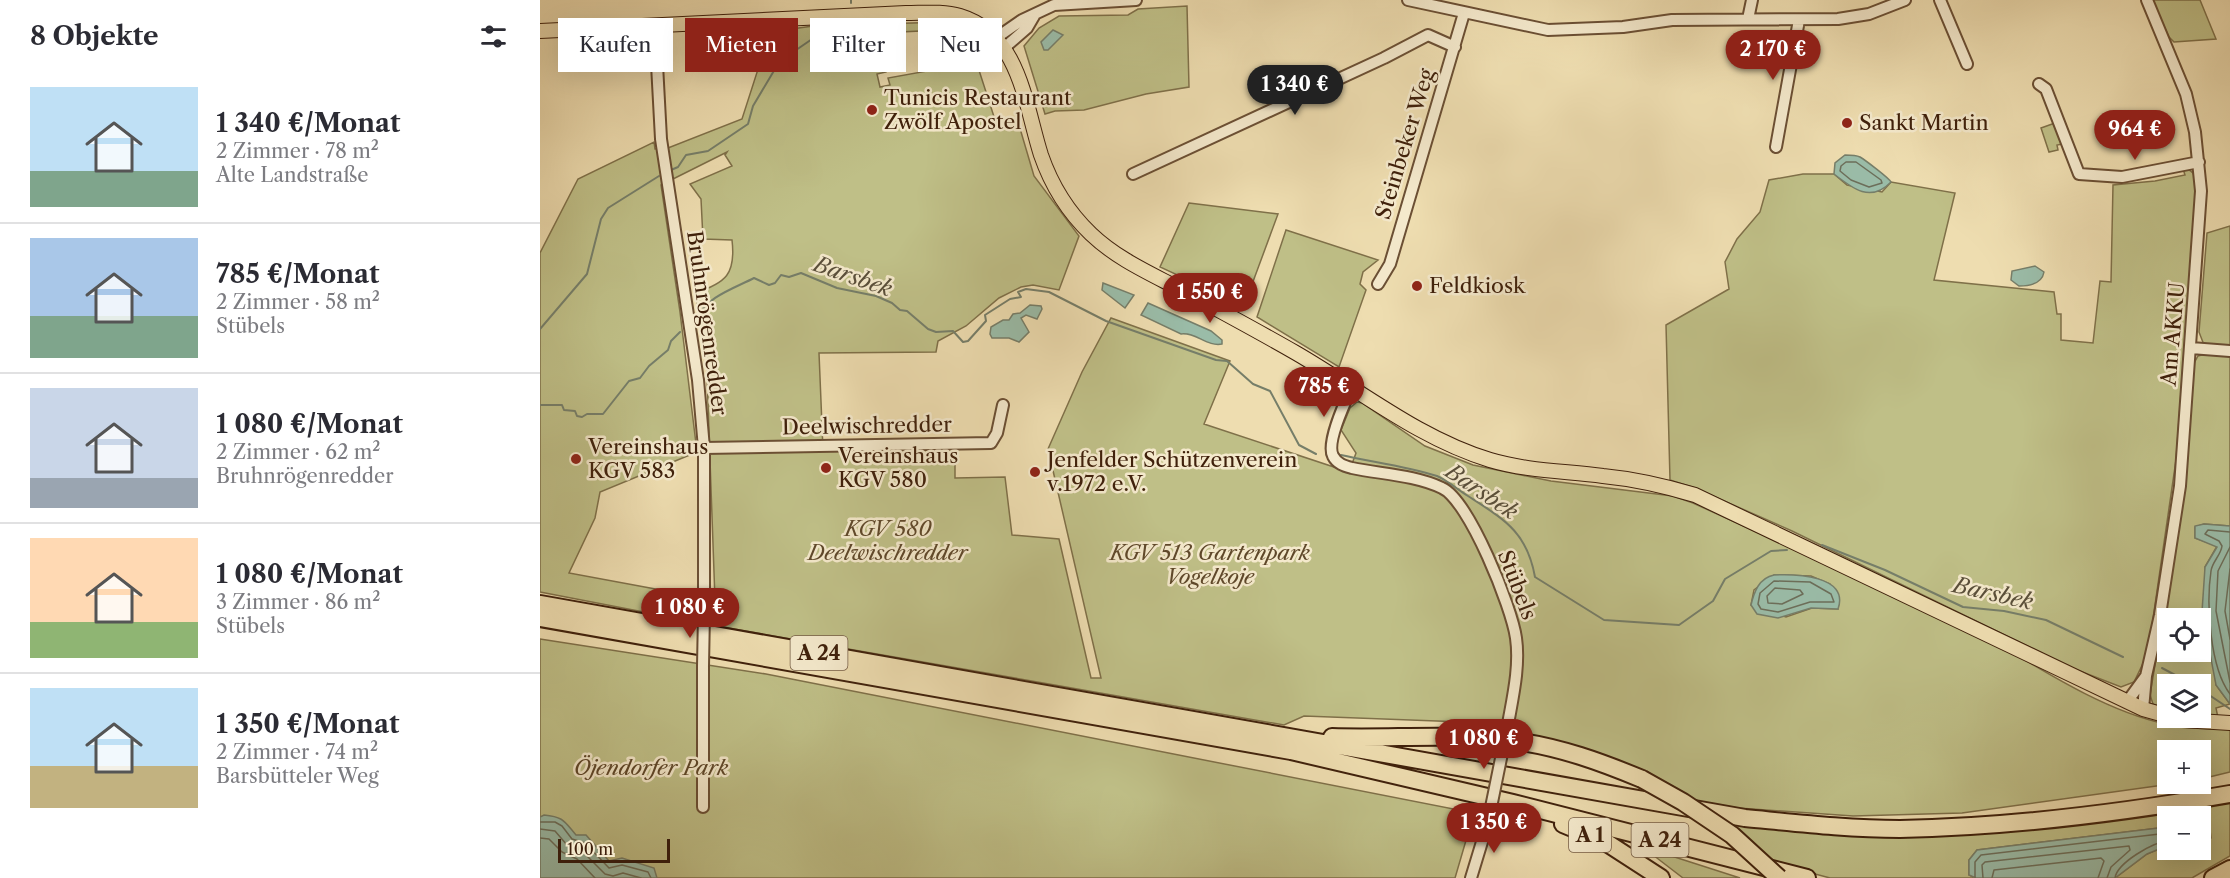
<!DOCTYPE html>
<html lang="de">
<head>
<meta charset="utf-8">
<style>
	:root { --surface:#fff; --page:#f2f2f3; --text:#2b2b33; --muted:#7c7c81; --line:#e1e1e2; --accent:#8f2418 }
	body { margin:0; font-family:"Libre Caslon Text",serif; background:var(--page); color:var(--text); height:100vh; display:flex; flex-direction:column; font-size:22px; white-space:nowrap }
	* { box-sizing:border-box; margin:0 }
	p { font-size:20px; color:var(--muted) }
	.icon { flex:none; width:33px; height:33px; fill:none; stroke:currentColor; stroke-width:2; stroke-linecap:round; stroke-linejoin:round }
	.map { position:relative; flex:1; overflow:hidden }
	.side { display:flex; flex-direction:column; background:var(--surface); width:540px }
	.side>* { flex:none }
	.top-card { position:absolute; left:18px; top:18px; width:570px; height:54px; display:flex; gap:12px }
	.buttons { position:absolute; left:1617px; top:608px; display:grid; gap:12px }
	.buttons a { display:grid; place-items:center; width:54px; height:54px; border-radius:0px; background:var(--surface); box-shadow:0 6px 24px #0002; font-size:30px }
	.scale { position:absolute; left:18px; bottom:15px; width:112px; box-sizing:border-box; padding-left:6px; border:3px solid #3f200b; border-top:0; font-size:16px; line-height:21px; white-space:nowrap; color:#3f200b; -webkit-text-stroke:4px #f4e9cc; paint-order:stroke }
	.price { position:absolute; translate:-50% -51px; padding:0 14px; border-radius:21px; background:var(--accent); color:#fff; font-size:20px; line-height:39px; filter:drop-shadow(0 2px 3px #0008) }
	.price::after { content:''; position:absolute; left:50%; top:36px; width:18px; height:14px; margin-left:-9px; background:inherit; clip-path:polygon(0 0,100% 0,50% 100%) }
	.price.on { background:#222; color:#fff }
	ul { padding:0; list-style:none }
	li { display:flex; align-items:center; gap:18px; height:150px; padding:0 30px }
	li+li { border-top:2px solid var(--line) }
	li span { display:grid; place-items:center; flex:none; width:168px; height:120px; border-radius:0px; color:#555 }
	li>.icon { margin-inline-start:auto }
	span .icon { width:72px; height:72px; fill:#fffc; stroke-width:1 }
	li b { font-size:26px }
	h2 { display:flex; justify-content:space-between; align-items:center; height:72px; padding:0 30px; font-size:26px }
	.tag { padding:0 21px; border-radius:0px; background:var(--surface); box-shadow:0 6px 24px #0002; font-size:21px; line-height:54px }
	.tag.on { background:var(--accent); color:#fff }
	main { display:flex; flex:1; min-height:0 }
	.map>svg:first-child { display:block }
</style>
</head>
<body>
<main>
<section class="side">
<h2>8 Objekte<svg class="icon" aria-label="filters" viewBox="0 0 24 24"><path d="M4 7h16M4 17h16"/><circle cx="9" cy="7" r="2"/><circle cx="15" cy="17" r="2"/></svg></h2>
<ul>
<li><span style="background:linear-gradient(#bfe0f5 70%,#7fa58c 0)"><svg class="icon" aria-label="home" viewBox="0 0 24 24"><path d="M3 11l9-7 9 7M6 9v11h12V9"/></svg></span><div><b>1 340 €/Monat</b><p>2 Zimmer · 78 m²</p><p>Alte Landstraße</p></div></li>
<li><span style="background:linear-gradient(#a9c7e8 65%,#7fa58c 0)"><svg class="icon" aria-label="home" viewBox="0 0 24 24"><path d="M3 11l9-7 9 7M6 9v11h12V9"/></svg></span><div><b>785 €/Monat</b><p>2 Zimmer · 58 m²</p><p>Stübels</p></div></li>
<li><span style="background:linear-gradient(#c9d6e8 75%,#9aa5b1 0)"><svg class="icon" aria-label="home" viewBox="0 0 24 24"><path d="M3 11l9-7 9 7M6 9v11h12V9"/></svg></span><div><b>1 080 €/Monat</b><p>2 Zimmer · 62 m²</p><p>Bruhnrögenredder</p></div></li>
<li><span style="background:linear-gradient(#ffd9b3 70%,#8fb573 0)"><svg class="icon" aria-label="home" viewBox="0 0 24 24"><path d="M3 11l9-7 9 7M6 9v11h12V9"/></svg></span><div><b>1 080 €/Monat</b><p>3 Zimmer · 86 m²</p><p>Stübels</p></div></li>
<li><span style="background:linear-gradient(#bfe0f5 65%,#c2b280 0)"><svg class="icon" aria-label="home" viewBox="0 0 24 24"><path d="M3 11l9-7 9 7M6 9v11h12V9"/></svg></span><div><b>1 350 €/Monat</b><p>2 Zimmer · 74 m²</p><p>Barsbütteler Weg</p></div></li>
</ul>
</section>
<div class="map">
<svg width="1690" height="878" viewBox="0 0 1690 878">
	<rect width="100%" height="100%" fill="#eeddb0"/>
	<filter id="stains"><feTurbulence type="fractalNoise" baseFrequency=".00333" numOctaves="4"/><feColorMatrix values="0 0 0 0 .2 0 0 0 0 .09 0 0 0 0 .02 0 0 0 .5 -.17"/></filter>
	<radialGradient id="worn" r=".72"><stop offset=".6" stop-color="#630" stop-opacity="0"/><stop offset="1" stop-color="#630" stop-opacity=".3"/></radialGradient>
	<!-- green -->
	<path fill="#bfbf87" stroke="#7f7049" stroke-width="1.5" fill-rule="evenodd" d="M1612,0H1660L1676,39L1634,42L1629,37Z
		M647,6L649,87L606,94L544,110L515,111L505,114L484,46L499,28L519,16L588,15L598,9Z
		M405,22L425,27L457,126L479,125L494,176L539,236L519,290L493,285L481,287L459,298L426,326L398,341L396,352L279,353L283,450L415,448V478L465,477L472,535L519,539L551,678H561L508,449L542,372L571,318L690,361L664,424L809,472L816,453L801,430L810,408L817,402L822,403L885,446L933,465L1011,481L1133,496L1153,503L1445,636C1499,668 1564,711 1626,724C1647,729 1669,729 1690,729V772L1661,779L1660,750H1628V783H1638L1422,813L1313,816L1198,808L1159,802L1105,773L969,736L972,727L950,723L764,716L744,725L171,625L0,592V253L38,179L114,142L115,149L128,148L202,119L230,32L273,26ZM402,30L419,34L426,64L348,78L350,85L340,87L337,74L346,72L339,33ZM187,152L185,155L192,166L150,184L161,199L163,239L192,240C196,274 186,283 155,293L166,348L175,600L29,573L55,518L60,492L157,452L140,312L121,185ZM1234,575L1271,576L1290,584L1298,609L1272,608L1246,617L1211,605L1214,590Z
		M1515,123L1523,144L1517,145L1518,150L1509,152L1501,128Z
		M1643,169C1656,169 1656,180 1656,189L1636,460L1608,653L1594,682L1581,687L1532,668L1252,531L1155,488L1130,480L1126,325L1189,289L1185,262L1197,239L1220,212L1229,180L1263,174H1294L1307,185L1342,192L1351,182L1415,193L1394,280L1514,292L1517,314H1521V340L1553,343L1560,281L1571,282L1573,185L1615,181L1645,175Z
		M649,203L738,214L704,306L620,267Z
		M1690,226V346L1664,345L1659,332L1667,233Z
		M746,230L838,260L823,272L820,284L826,290L799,367L717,317Z
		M1665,354L1690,355V526L1664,524L1655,527V538L1677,546L1665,567L1676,685L1690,704L1676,708L1678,718L1661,717L1660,684H1628L1627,711L1613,704L1610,695L1645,485L1653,365L1658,356ZM1628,618H1660V651H1628Z
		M0,639L226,674L934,813L915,878H0Z
		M1690,797V856L1652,878H1575L1607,854L1621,848L1660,849L1661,840L1671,838L1669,822L1661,823L1660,816H1628L1627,827L1437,850L1429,860V875L1436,878H1290L1234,863L1183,820L1284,831Z
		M1119,852L1200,878H1143L1113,855Z"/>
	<!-- water -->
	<path fill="#9abca8" stroke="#767e69" stroke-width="1.5" d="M513,30L523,35L508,50H504L501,42Z
		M1305,155C1309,155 1316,155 1320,157C1325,160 1349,178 1351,182C1331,203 1313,189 1294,174L1295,163Z
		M1495,266L1504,272C1502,284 1489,286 1479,286L1471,280L1472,271Z
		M563,283L594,295L585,308L562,290Z
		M608,303L671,331L682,340V344C667,347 656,332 641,334L601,315Z
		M490,305L501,306L502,309L497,319L486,315L481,318L489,332L479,342L469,338H452L450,334L451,327L463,320H469L473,314L480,313Z
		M1664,524L1690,526V704L1676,685L1662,612L1665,567L1677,547L1655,538V526Z
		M1234,575C1254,574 1310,575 1298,609L1271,608L1238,618L1217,614L1211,605C1214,592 1219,578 1234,575Z
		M4,815C24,817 24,821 36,835H46L69,861L82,858L114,868L117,878H0V817Z
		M1627,827V846L1607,854L1575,878H1436L1429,875V860L1437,850Z"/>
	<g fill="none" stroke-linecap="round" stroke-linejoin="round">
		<!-- shore -->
		<path stroke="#6c6e5a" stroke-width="1.5" d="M1306,162H1316L1341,180L1342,183L1329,187L1311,180L1300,171L1301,166Z
			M1690,532L1668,530L1665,534L1679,541L1682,546C1681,555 1672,562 1671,571C1666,604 1670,668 1690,694
			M1690,547L1678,571L1676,611L1690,682
			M1690,569L1685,611L1690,639
			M1234,581L1270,582L1291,594L1294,602H1270L1238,612L1221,609L1218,604L1220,593Z
			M1235,588L1260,590L1263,594L1242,604L1228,603L1227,596Z
			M0,822H15L22,826L32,839L45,843L69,868L82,865L108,872L111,878
			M0,829L15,831L27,845L42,851L65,874L73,876L83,873L101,878
			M0,838L9,839L22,852L37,859L55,878
			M1435,878V862L1441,855L1628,833
			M1443,878L1442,865L1445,862L1589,846L1590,850L1571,867L1567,878
			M1452,878L1454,870L1561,858L1564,861L1558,878
			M1575,878C1577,863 1613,842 1628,841"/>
		<!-- stream -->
		<path stroke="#767e69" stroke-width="2" d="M311,3V0
			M131,170L138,167L146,155L168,151L208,124L213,106L235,69L243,59L275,37L309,38L312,28
			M157,318C166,297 195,288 214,278L229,285L235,283L241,275L249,277L261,273L297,288L336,296L352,303L360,310L367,311L388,329L396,332L413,331L423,342L428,341L446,321L445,315L470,299L481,297L478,292L486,289L509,292L566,321L676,360L687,361L713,384L730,391L759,445L776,454
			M0,329L47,274L61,219L68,208L119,176
			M0,405H22L24,410L35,411L37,416L42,417L47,414H63L89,381L100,378L109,366L128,350L131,341L140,332
			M801,455C832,462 866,466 897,476C907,480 918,490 928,496C965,520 987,532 995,577L1064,620L1139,625L1173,601L1185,579L1231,551L1247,550
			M1282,545L1345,570L1423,607L1464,611L1506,620L1583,657
			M1622,668L1652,684
			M1660,689L1690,709"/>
		<defs>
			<path id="minor" d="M868,0L1008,30L1083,27L1132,20L1298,19L1329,14L1365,0
				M1400,0L1427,64
				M1208,19L1212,0
				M115,27L121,139L158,380L164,448V613
				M456,38L482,20L514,5L596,0
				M464,48L487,28L494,16
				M1499,84L1506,89L1539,174L1582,177L1659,162
				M1236,147L1259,20
				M593,174L844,58L888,35L915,47
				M838,284L850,264L924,13
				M1651,348L1690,351
				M811,389C805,402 786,443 793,456C797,464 805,466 812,468C840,474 875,475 902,488C929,500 972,608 976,638C980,666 973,696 968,724
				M164,448L451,443L457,433L463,405
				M1587,702L1606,676
				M1603,709L1606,676L1620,615L1640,486L1661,191L1655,132L1646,94L1607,0
				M163,807V666
				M931,878L948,822"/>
			<path id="major" d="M0,31L366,13C384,13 403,11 420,16C480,34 485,105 501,155C511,184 528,212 551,234C575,257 605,271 634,286C675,308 716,330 756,353C820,390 878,438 950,460C987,471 1025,471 1063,476C1094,479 1125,486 1155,495L1603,709L1642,720L1690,723"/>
			<path id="highway" d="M0,604L1205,818C1257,823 1308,829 1360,829C1470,827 1581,813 1690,794
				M0,618L751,751L973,803L1267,878
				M792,737C853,739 914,733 975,741C1020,747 1061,762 1102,779
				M1023,824L1064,841L1121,878
				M1673,878L1690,869"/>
		</defs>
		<!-- minor casing -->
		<use href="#minor" stroke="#6b4f34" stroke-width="14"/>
		<!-- major casing -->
		<use href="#major" stroke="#3f200b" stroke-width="16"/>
		<!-- highway casing -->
		<use href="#highway" stroke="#3f200b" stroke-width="20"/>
		<!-- minor -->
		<use href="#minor" stroke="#f4e9cc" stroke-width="10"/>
		<!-- major -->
		<use href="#major" stroke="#eeddb0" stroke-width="14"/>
		<!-- highway -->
		<use href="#highway" stroke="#eeddb0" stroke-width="16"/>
		<defs>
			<path id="minor-bridge" d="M163,666L164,613
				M948,822L968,724"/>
			<path id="highway-bridge" d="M1102,779L1143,802L1192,835L1239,878"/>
		</defs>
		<!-- minor-bridge casing -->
		<use href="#minor-bridge" stroke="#6b4f34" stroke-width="14" stroke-linecap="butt"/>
		<!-- highway-bridge casing -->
		<use href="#highway-bridge" stroke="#3f200b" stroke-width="20" stroke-linecap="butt"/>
		<!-- minor-bridge -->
		<use href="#minor-bridge" stroke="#f4e9cc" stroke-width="10"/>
		<!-- highway-bridge -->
		<use href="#highway-bridge" stroke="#eeddb0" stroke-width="16"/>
	</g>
	<!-- markers -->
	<g fill="#8f2418" stroke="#f4e9cc" stroke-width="2">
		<circle cx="332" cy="110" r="6"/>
		<circle cx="1307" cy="123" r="6"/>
		<circle cx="877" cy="286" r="6"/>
		<circle cx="36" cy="459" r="6"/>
		<circle cx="286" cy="468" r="6"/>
		<circle cx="495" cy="472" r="6"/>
	</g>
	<g text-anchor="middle" stroke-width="5" stroke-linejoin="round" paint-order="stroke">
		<!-- shield labels -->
		<g fill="#f4e9cc" stroke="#755c45" stroke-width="1.5">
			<rect x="250.5" y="636" width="57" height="34" rx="4.5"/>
			<rect x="1029" y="818" width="42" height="34" rx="4.5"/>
			<rect x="1091.5" y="823" width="57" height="34" rx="4.5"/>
		</g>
		<g font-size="20" font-weight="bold" fill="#3f200b">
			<text x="279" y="660">A 24</text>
			<text x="1050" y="842">A 1</text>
			<text x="1120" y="847">A 24</text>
		</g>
		<!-- poi labels -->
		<g font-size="21" fill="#3f200b" stroke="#f4e9cc" text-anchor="start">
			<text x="344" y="105">Tunicis Restaurant<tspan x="344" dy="24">Zwölf Apostel</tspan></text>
			<text x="1319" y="130">Sankt Martin</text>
			<text x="889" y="293">Feldkiosk</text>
			<text x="48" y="454">Vereinshaus<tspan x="48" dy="24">KGV 583</tspan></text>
			<text x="298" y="463">Vereinshaus<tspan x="298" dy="24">KGV 580</tspan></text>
			<text x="507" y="467">Jenfelder Schützenverein<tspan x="507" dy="24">v.1972 e.V.</tspan></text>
		</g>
		<!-- street labels -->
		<g font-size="21" fill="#3f200b" stroke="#f4e9cc">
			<text transform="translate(865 144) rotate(-73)" y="7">Steinbeker Weg</text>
			<text transform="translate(167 323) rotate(82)" y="7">Bruhnrögenredder</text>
			<text transform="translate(1633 334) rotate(-85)" y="7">Am AKKU</text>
			<text transform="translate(327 426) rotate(-1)" y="7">Deelwischredder</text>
			<text transform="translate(977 585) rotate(69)" y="7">Stübels</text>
		</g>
		<!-- park labels -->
		<g font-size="21" font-style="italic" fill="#5f482a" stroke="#f4e9cc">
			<text x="348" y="536">KGV 580<tspan x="348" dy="24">Deelwischredder</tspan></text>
			<text x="670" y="560">KGV 513 Gartenpark<tspan x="670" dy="24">Vogelkoje</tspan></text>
			<text x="111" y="775">Öjendorfer Park</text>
		</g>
		<!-- water labels -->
		<g font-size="22" font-style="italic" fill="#5a4f3a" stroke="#f4e9cc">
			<text transform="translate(313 276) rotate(19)" y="8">Barsbek</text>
			<text transform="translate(942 491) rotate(34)" y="8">Barsbek</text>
			<text transform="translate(1453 593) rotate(13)" y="8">Barsbek</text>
		</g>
	</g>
	<rect width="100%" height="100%" filter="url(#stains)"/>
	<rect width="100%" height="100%" fill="url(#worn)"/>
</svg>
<div class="buttons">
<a><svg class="icon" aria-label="locate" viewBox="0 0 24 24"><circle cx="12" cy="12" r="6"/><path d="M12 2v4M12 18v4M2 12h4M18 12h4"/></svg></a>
<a><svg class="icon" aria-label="layers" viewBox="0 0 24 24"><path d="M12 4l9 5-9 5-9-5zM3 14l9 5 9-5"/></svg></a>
<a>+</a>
<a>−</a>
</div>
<div class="scale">100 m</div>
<b class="price" style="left:1233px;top:81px">2 170 €</b>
<b class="price on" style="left:755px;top:116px">1 340 €</b>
<b class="price" style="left:1595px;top:161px">964 €</b>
<b class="price" style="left:670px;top:324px">1 550 €</b>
<b class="price" style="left:784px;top:418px">785 €</b>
<b class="price" style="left:150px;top:639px">1 080 €</b>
<b class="price" style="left:944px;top:770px">1 080 €</b>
<b class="price" style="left:954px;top:854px">1 350 €</b>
<div class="top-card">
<a class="tag">Kaufen</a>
<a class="tag on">Mieten</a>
<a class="tag">Filter</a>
<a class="tag">Neu</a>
</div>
</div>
</main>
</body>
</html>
